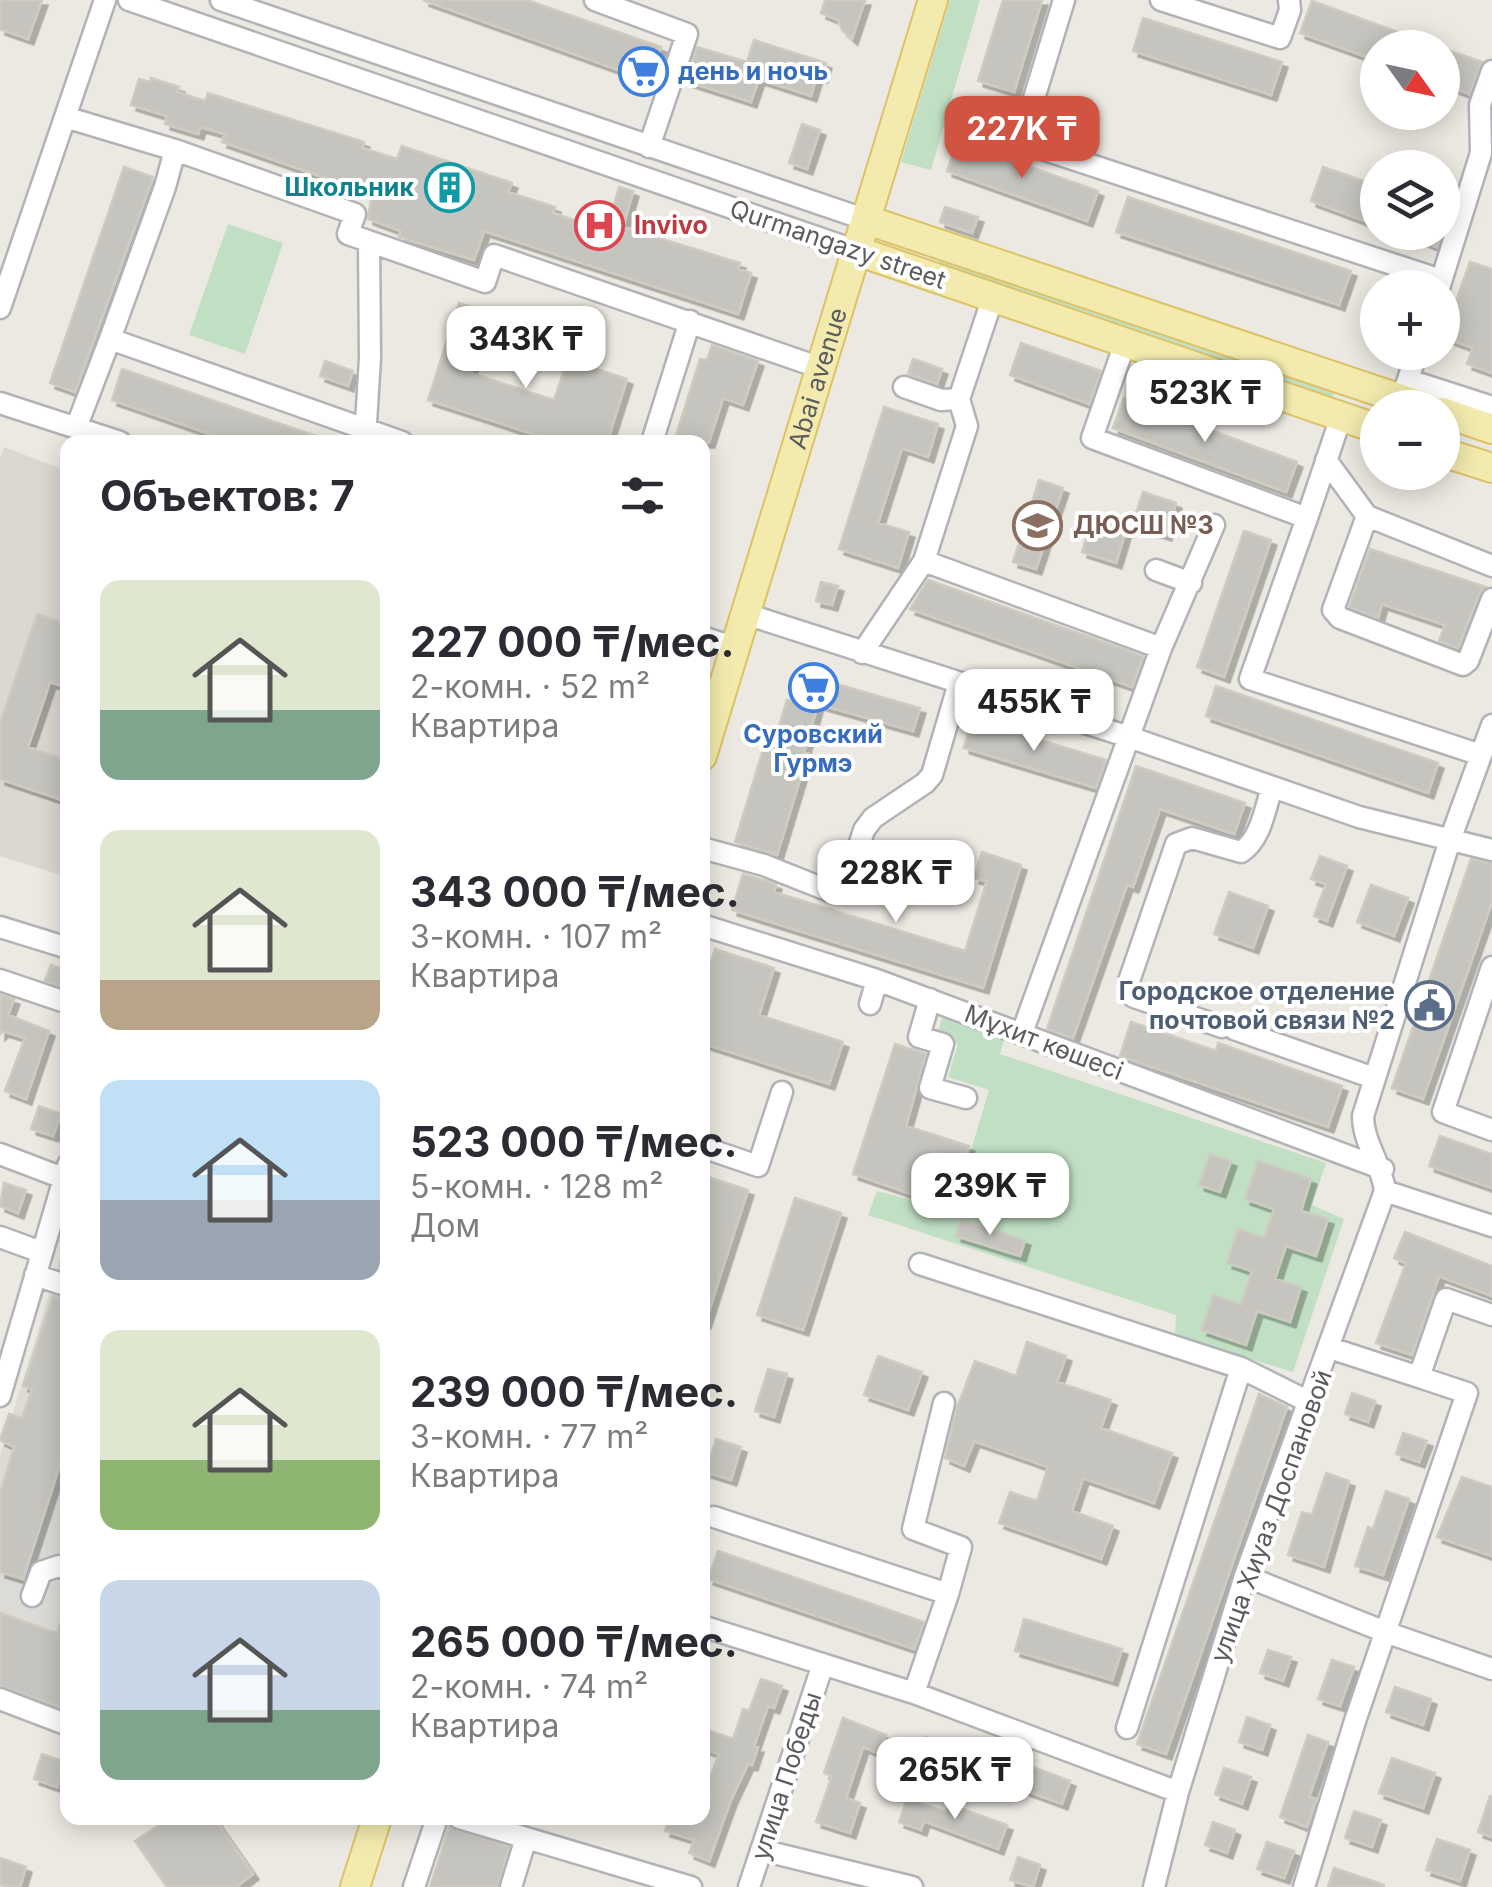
<!DOCTYPE html>
<html lang="ru">
<head>
<meta charset="utf-8">
<style>
	:root { --surface:#fff; --page:#f2f2f3; --text:#2b2b33; --muted:#7c7c81; --accent:#d15341 }
	body { margin:0; font-family:Inter,sans-serif; background:var(--page); color:var(--text); height:100vh; display:flex; flex-direction:column; font-size:38px; white-space:nowrap }
	* { box-sizing:border-box; margin:0 }
	p { font-size:32px; color:var(--muted) }
	.icon { flex:none; width:55px; height:55px; fill:none; stroke:currentColor; stroke-width:2; stroke-linecap:round; stroke-linejoin:round }
	.map { position:relative; flex:1; overflow:hidden }
	.panel { position:absolute; left:60px; top:435px; width:650px; height:1390px; display:flex; flex-direction:column; background:var(--surface); border-radius:20px; box-shadow:0 5px 25px #0003 }
	.panel>* { flex:none }
	.needle { width:65px; rotate:123deg }
	.tools { position:absolute; left:1360px; top:30px; display:grid; gap:20px }
	.tools a { display:grid; place-items:center; width:100px; height:100px; border-radius:50%; background:var(--surface); box-shadow:0 5px 25px #0003; font-size:50px }
	.price { position:absolute; translate:-50% -85px; padding:0 22px; border-radius:20px; background:#fff; color:#222; font-size:32px; line-height:65px; filter:drop-shadow(0 2px 5px #0008) }
	.price::after { content:''; position:absolute; left:50%; top:60px; width:30px; height:22px; margin-left:-15px; background:inherit; clip-path:polygon(0 0,100% 0,50% 100%) }
	.price.current { background:var(--accent); color:#fff }
	ul { padding:0; list-style:none }
	li { display:flex; align-items:center; gap:30px; height:250px; padding:0 40px }
	li span { display:grid; place-items:center; flex:none; width:280px; height:200px; border-radius:20px; color:#555 }
	li>.icon { margin-inline-start:auto }
	span .icon { width:120px; height:120px; fill:#fffc; stroke-width:1 }
	li b { font-size:42px }
	h2 { display:flex; justify-content:space-between; align-items:center; height:120px; padding:0 40px; font-size:42px }
	.map>svg:first-child { display:block }
</style>
</head>
<body>
<div class="map">
<svg width="1492" height="1887" viewBox="0 0 1492 1887">
	<defs>
		<filter id="shadow"><feDropShadow dx="5.5" dy="5.5" stdDeviation="0" flood-color="#0004"/></filter>
	</defs>
	<rect width="100%" height="100%" fill="#ebe9e1"/>
	<!-- industrial -->
	<path fill="#dcdbd6" d="M67,1235V1710L0,1687V1456Z"/>
	<!-- education -->
	<path fill="#dad8d0" d="M4,447L67,471V877L0,856V459Z"/>
	<!-- green -->
	<path fill="#c1dfc2" d="M950,0H980L931,170L901,162Z
		M228,224L283,243L245,354L189,335Z
		M941,256L1335,390L1331,402L937,268Z
		M942,1017L1005,1037L1000,1054L1326,1163L1312,1205L1344,1219L1293,1372L1175,1336L1176,1315L868,1215L877,1191L953,1211L989,1090L948,1077L958,1044L938,1034Z"/>
	<!-- building -->
	<path fill="#c6c4be" stroke="#cecbc1" stroke-width="2.5" filter="url(#shadow)" d="M0,0H42L28,39L0,29Z
		M423,0H527L661,47L649,81Z
		M825,0H865L852,39L842,30L838,20L821,13Z
		M1003,0H1042L1014,92L978,81Z
		M1312,1L1436,46V48H1378V61L1300,33Z
		M1143,18L1282,62L1271,95L1133,51Z
		M754,40L826,63L822,77L817,76L811,96L759,79L751,102L686,81L697,47L747,62Z
		M1442,48L1482,62L1469,94L1442,84Z
		M151,78L179,87L177,92L205,101L208,93L364,142L362,148L397,159L402,146L512,183L508,192L555,207L553,213L583,223L585,214L609,222L619,187L633,191L623,227L740,263L738,269L751,273L738,314L484,231L474,260L399,237L401,231L368,219L372,194L222,142L225,134L200,127L198,134L165,124L167,116L131,105L139,79L150,82Z
		M802,124L820,130L807,169L789,163Z
		M958,141L1098,191L1087,221L947,171Z
		M124,167L153,177L75,392L50,383Z
		M1323,167L1378,186V226L1311,201Z
		M1128,197L1351,271L1339,305L1116,232Z
		M945,207L978,217L972,233L940,222Z
		M1402,232H1442L1437,247Z
		M1470,262L1492,269V373L1467,364L1473,348L1443,337Z
		M459,303L489,313L470,373L554,400L568,359L627,379L607,442H558L428,400Z
		M1021,343L1101,371L1089,404L1010,375Z
		M712,345L758,361L743,405L723,398L709,442H674L700,359L707,360Z
		M913,359L942,369L937,384L908,374Z
		M325,361L353,371L348,386L320,376Z
		M122,369L327,440V442H233L112,400Z
		M1124,398L1297,462L1286,492L1113,428Z
		M884,407L938,424L928,457L902,448L878,523L909,532L898,568L839,549Z
		M1039,480L1063,488L1036,569L1013,562Z
		M1143,492L1176,503L1166,535L1132,525Z
		M1092,520L1126,530L1116,563L1082,552Z
		M1244,531L1271,540L1224,677L1197,667Z
		M1370,549L1486,587L1479,594L1458,648L1439,641L1445,625L1382,604L1378,618L1349,607Z
		M928,580L1143,656L1132,687L910,609Z
		M821,582L838,586L832,605L816,601Z
		M37,614L68,624V688L50,682L28,747L68,761V802L0,779V723Z
		M805,675L920,708L913,731L818,704L804,752L808,753L777,855L735,842L766,740L774,743L787,700L797,702Z
		M1216,686L1438,763L1428,793L1206,716Z
		M972,719L1106,760L1096,788L964,748Z
		M1136,766L1245,803L1234,834L1160,809L1133,887L1127,885L1073,1038L1047,1029Z
		M982,852L1021,865L983,988L732,910L743,874L776,884L774,892L965,951L987,881L974,878Z
		M1320,856L1347,866L1327,921L1314,916L1326,884L1311,879Z
		M1471,859L1492,863V902L1423,1099L1392,1088Z
		M1371,885L1408,898L1394,936L1357,922Z
		M1229,892L1268,906L1253,948L1214,934Z
		M715,949L774,968L759,1015L843,1042L829,1084L702,1043V990Z
		M51,965L68,971V988L45,981Z
		M0,995L14,999L8,1015L49,1031L26,1099L5,1091L25,1038L3,1031L0,1034Z
		M1131,1022L1216,1051L1218,1043L1342,1086L1328,1127L1120,1056Z
		M895,1044L926,1054L906,1126L969,1146L949,1207L853,1174Z
		M39,1106L61,1114L53,1136L31,1129Z
		M1440,1136L1492,1154V1188L1429,1166Z
		M1210,1154L1231,1161L1220,1192L1199,1185Z
		M1258,1161L1311,1179L1301,1211L1328,1219L1316,1256L1286,1246L1275,1279L1301,1287L1290,1322L1257,1311L1246,1345L1202,1330L1213,1295L1241,1305L1252,1271L1227,1263L1238,1229L1264,1238L1274,1209L1245,1199Z
		M702,1175L748,1190L705,1323H702Z
		M4,1183L26,1190L18,1213L0,1206Z
		M795,1198L841,1213L803,1330L757,1315Z
		M961,1220L1025,1240L1020,1256L956,1236Z
		M1405,1232L1492,1266V1296L1439,1276L1412,1355L1376,1343L1406,1263L1394,1258Z
		M53,1296L68,1299V1440L23,1579L0,1572V1493L14,1447L0,1440L9,1414L22,1418L32,1389L23,1386Z
		M1027,1342L1066,1356L1057,1382L1111,1400L1101,1428L1172,1453L1154,1503L1083,1478L1072,1511L1113,1526L1101,1559L999,1523L1010,1492L1037,1501L1048,1467L974,1441L964,1466L945,1458L956,1410L975,1361L1016,1376Z
		M878,1356L922,1372L908,1410L864,1395Z
		M768,1369L787,1374L774,1417L755,1411Z
		M1352,1393L1375,1401L1368,1422L1345,1414Z
		M1259,1394L1287,1407L1166,1754L1137,1744Z
		M1403,1433L1427,1441L1419,1462L1396,1454Z
		M716,1439L741,1447L731,1480L706,1472Z
		M1326,1473L1349,1481L1324,1567L1288,1555L1302,1512L1312,1515Z
		M1462,1477L1492,1487V1556L1437,1537Z
		M1386,1491L1409,1499L1383,1575L1355,1566L1368,1527L1373,1529Z
		M718,1551L924,1622L914,1649L708,1579Z
		M66,1607L68,1608V1710L0,1686V1613L57,1633Z
		M1024,1619L1122,1649L1112,1680L1015,1651Z
		M1268,1650L1291,1657L1283,1681L1260,1673Z
		M1332,1660L1354,1667L1340,1706L1318,1699Z
		M761,1679L782,1686L774,1708L768,1706L754,1746L758,1747L752,1765L748,1764L731,1800L709,1861L689,1853L694,1840L665,1831L669,1818H702L712,1793L705,1790L719,1754L702,1748V1728L733,1739L743,1709L749,1711Z
		M1395,1687L1431,1699L1423,1725L1386,1712Z
		M1247,1717L1270,1725L1262,1750L1239,1742Z
		M843,1718L886,1735L878,1753L863,1747L846,1798L860,1803L850,1833L816,1822L832,1776L824,1773Z
		M1308,1735L1328,1742L1309,1797L1316,1799L1307,1827L1280,1817Z
		M926,1737L1005,1762L1007,1757L1070,1781L1062,1804L981,1774L979,1779L918,1761Z
		M42,1754L65,1762L57,1787L34,1779Z
		M1392,1758L1435,1773L1423,1808L1379,1793Z
		M1224,1768L1251,1777L1242,1804L1215,1794Z
		M1490,1796L1492,1797V1837L1478,1832Z
		M907,1799L946,1812L949,1804L1007,1825L998,1849L924,1821L921,1830L899,1822Z
		M1354,1811L1381,1820L1372,1847L1345,1838Z
		M170,1818H214L253,1874L236,1887H167L135,1841Z
		M1213,1822L1235,1830L1227,1853L1205,1845Z
		M449,1827L509,1847L498,1887H430Z
		M1437,1839L1470,1850L1460,1881L1426,1870Z
		M1267,1842L1294,1851L1284,1878L1257,1869Z
		M1018,1857L1040,1865L1033,1887L1010,1880Z
		M0,1858L26,1867L20,1887L0,1885Z
		M1334,1868L1384,1885V1887H1328Z"/>
	<g fill="none" stroke-linecap="round" stroke-linejoin="round">
		<defs>
			<path id="minor" d="M129,0L857,251
				M221,0L867,220
				M595,0L687,34L649,147
				M1161,0L1280,38L1290,10L1289,0
				M65,117L175,150L165,187L110,339
				M975,127L1441,280
				M1021,141L1064,0
				M175,150L355,214L348,234L485,282L494,255L821,368
				M1439,288L1481,153L1480,105L1492,71
				M0,308L105,0
				M1125,343L1092,438L1307,518L1250,679L1481,755
				M904,387L941,400L959,399
				M1402,398L1417,352
				M1402,399L1421,384L1492,407
				M0,403L120,442
				M76,428L110,339L402,442
				M365,439L370,358L369,242
				M652,442L690,321
				M1326,460L1367,516L1492,566
				M1367,516L1333,610L1340,618L1463,665L1468,661L1492,599
				M1307,518L1341,417
				M924,561L1161,648L1022,1033
				M1156,570L1191,583
				M746,614L1129,737L1359,817L1492,850
				M702,637L736,648
				M1161,648L1214,525
				M862,653L924,561L967,426L959,399L993,297
				M702,848L764,865L827,890L840,887L849,878L864,830L873,818L925,783L932,775L959,683
				M702,925L877,980L1383,1169
				M0,927L68,948
				M1492,967L1443,1112L1492,1130
				M0,980L68,1003
				M930,999L919,1037L943,1044L930,1088L966,1098
				M870,1004L877,980
				M1222,1027L1134,997L1129,981L1176,844L1192,838L1241,852C1261,839 1265,809 1272,787
				M1234,1029L1374,1078
				M702,1147L758,1166L782,1092
				M0,1154L63,1178
				M1385,1191L1492,1226
				M0,1237L41,1252
				M920,1264L1241,1368L1311,1403
				M35,1275L68,1286
				M1330,1348L1419,1377L1446,1299L1492,1315
				M0,1396L68,1165
				M944,1403L913,1529L961,1547L948,1594
				M714,1517L948,1594L914,1693
				M1245,1576L1388,1633L1492,1669
				M32,1596L41,1572L59,1566L68,1569
				M702,1626L914,1693L1178,1792
				M0,1699L68,1725
				M1127,1728L1241,1368
				M459,1818L691,1887
				M761,1850L912,1887
				M414,1887L437,1818
				M511,1887L526,1838
				M749,1887L823,1664
				M1154,1887L1178,1792L1245,1576L1385,1191C1382,1164 1363,1143 1363,1116L1450,840L1492,725
				M1304,1887L1355,1721L1467,1393L1419,1377"/>
			<g id="major">
				<path d="M867,220L1428,408"/>
				<path d="M857,251L1378,429"/>
				<path d="M1442,412L1492,429"/>
				<path d="M1442,452L1492,468"/>
				<path id="s1" d="M702,756L933,0"/>
				<path d="M355,1887L377,1818"/>
			</g>
		</defs>
		<!-- minor casing -->
		<use href="#minor" stroke="#b2b3b7" stroke-width="25"/>
		<!-- major casing -->
		<use href="#major" stroke="#ddc268" stroke-width="32"/>
		<!-- minor -->
		<use href="#minor" stroke="#fff" stroke-width="20"/>
		<!-- major -->
		<use href="#major" stroke="#f3ebae" stroke-width="28"/>
	</g>
	<!-- icons -->
	<defs>
		<symbol id="supermarket-ring" viewBox="-11 -11 22 22"><circle r="9.5" fill="#fff" stroke="#3f7fe0" stroke-width="1.5"/><path d="M-6-5.5h2.5l.6 2H6L4.5 2H-2.5L-4.4-4H-6ZM-1.5 3.2a1.3 1.3 0 1 0 .1 0ZM3 3.2a1.3 1.3 0 1 0 .1 0Z" fill="#3f7fe0"/></symbol>
		<symbol id="building-ring" viewBox="-11 -11 22 22"><circle r="9.5" fill="#fff" stroke="#0f9aa8" stroke-width="1.5"/><path d="M-4-6H4V6H1V3H-1V6H-4ZM-2.5-4.3h1.7v1.8h-1.7ZM.8-4.3h1.7v1.8H.8ZM-2.5-1h1.7V.8h-1.7ZM.8-1h1.7V.8H.8Z" fill="#0f9aa8"/></symbol>
		<symbol id="hospital-ring" viewBox="-11 -11 22 22"><circle r="9.5" fill="#fff" stroke="#e0444e" stroke-width="1.5"/><path d="M-5-5h3v3.5h4V-5h3V5h-3V1.5h-4V5h-3Z" fill="#e0444e"/></symbol>
		<symbol id="school-ring" viewBox="-11 -11 22 22"><circle r="9.5" fill="#fff" stroke="#8d6e63" stroke-width="1.5"/><path d="M0-5L7-2L0 1L-7-2ZM-4 1L0 2.5L4 1V4Q0 6-4 4Z" fill="#8d6e63"/></symbol>
		<symbol id="civic-ring" viewBox="-11 -11 22 22"><circle r="9.5" fill="#fff" stroke="#5c6f8a" stroke-width="1.5"/><path d="M-.6-6.5H3V-4.5H.6V-3L4-1V1h2V6H-6V1h2V-1L-.6-3ZM-1.2 2.5V6h2.4V2.5Z" fill="#5c6f8a"/></symbol>
	</defs>
	<g fill-rule="evenodd">
		<use href="#supermarket-ring" x="616" y="44" width="55" height="55"/>
		<use href="#building-ring" x="422" y="160" width="55" height="55"/>
		<use href="#hospital-ring" x="572" y="198" width="55" height="55"/>
		<use href="#school-ring" x="1010" y="498" width="55" height="55"/>
		<use href="#supermarket-ring" x="786" y="660" width="55" height="55"/>
		<use href="#civic-ring" x="1402" y="978" width="55" height="55"/>
	</g>
	<g text-anchor="middle" stroke-width="8" stroke-linejoin="round" paint-order="stroke">
		<!-- shop labels -->
		<g font-size="25" font-weight="bold" fill="#366cbe" stroke="#fff" text-anchor="start">
			<text x="678" y="80">день и ночь</text>
			<text x="813" y="743" text-anchor="middle">Суровский<tspan x="813" dy="29">Гурмэ</tspan></text>
		</g>
		<!-- culture labels -->
		<g font-size="25" font-weight="bold" fill="#0d838f" stroke="#fff" text-anchor="end">
			<text x="414" y="196">Школьник</text>
		</g>
		<!-- health labels -->
		<g font-size="25" font-weight="bold" fill="#be3a42" stroke="#fff" text-anchor="start">
			<text x="634" y="234">Invivo</text>
		</g>
		<!-- street labels -->
		<g font-size="25" fill="#5a5c60" stroke="#fff">
			<text transform="translate(838 244) rotate(19)" y="9">Qurmangazy street</text>
			<text dy="9" stroke="none"><textPath href="#s1" startOffset="395">Abai avenue</textPath></text>
			<text transform="translate(1044 1042) rotate(21)" y="9">Мұхит көшесі</text>
			<text transform="translate(1271 1516) rotate(-70)" y="9">улица Хиуаз Доспановой</text>
			<text transform="translate(786 1776) rotate(-72)" y="9">улица Победы</text>
		</g>
		<!-- education labels -->
		<g font-size="25" font-weight="bold" fill="#785e54" stroke="#fff" text-anchor="start">
			<text x="1073" y="534">ДЮСШ №3</text>
		</g>
		<!-- service labels -->
		<g font-size="25" font-weight="bold" fill="#4e5e75" stroke="#fff" text-anchor="end">
			<text x="1395" y="1000">Городское отделение<tspan x="1395" dy="29">почтовой связи №2</tspan></text>
		</g>
	</g>
</svg>
<div class="tools">
<a><svg class="needle" viewBox="-14 -14 28 28"><path d="M0-13l5 13h-10z" fill="#e53935"/><path d="M0 13l5-13h-10z" fill="#7c7c81"/></svg></a>
<a><svg class="icon" aria-label="layers" viewBox="0 0 24 24"><path d="M12 4l9 5-9 5-9-5zM3 14l9 5 9-5"/></svg></a>
<a>+</a>
<a>−</a>
</div>
<b class="price current" style="left:1022px;top:181px">227K ₸</b>
<b class="price" style="left:526px;top:391px">343K ₸</b>
<b class="price" style="left:1205px;top:445px">523K ₸</b>
<b class="price" style="left:1034px;top:754px">455K ₸</b>
<b class="price" style="left:896px;top:925px">228K ₸</b>
<b class="price" style="left:990px;top:1238px">239K ₸</b>
<b class="price" style="left:955px;top:1822px">265K ₸</b>
<section class="panel">
<h2>Объектов: 7<svg class="icon" aria-label="filters" viewBox="0 0 24 24"><path d="M4 7h16M4 17h16"/><circle cx="9" cy="7" r="2"/><circle cx="15" cy="17" r="2"/></svg></h2>
<ul>
<li><span style="background:linear-gradient(#dfe7d0 65%,#7fa58c 0)"><svg class="icon" aria-label="home" viewBox="0 0 24 24"><path d="M3 11l9-7 9 7M6 9v11h12V9"/></svg></span><div><b>227 000 ₸/мес.</b><p>2-комн. · 52 m²</p><p>Квартира</p></div></li>
<li><span style="background:linear-gradient(#dfe7d0 75%,#b9a48a 0)"><svg class="icon" aria-label="home" viewBox="0 0 24 24"><path d="M3 11l9-7 9 7M6 9v11h12V9"/></svg></span><div><b>343 000 ₸/мес.</b><p>3-комн. · 107 m²</p><p>Квартира</p></div></li>
<li><span style="background:linear-gradient(#bfe0f5 60%,#9aa5b1 0)"><svg class="icon" aria-label="home" viewBox="0 0 24 24"><path d="M3 11l9-7 9 7M6 9v11h12V9"/></svg></span><div><b>523 000 ₸/мес.</b><p>5-комн. · 128 m²</p><p>Дом</p></div></li>
<li><span style="background:linear-gradient(#dfe7d0 65%,#8fb573 0)"><svg class="icon" aria-label="home" viewBox="0 0 24 24"><path d="M3 11l9-7 9 7M6 9v11h12V9"/></svg></span><div><b>239 000 ₸/мес.</b><p>3-комн. · 77 m²</p><p>Квартира</p></div></li>
<li><span style="background:linear-gradient(#c9d6e8 65%,#7fa58c 0)"><svg class="icon" aria-label="home" viewBox="0 0 24 24"><path d="M3 11l9-7 9 7M6 9v11h12V9"/></svg></span><div><b>265 000 ₸/мес.</b><p>2-комн. · 74 m²</p><p>Квартира</p></div></li>
</ul>
</section>
</div>
</body>
</html>
